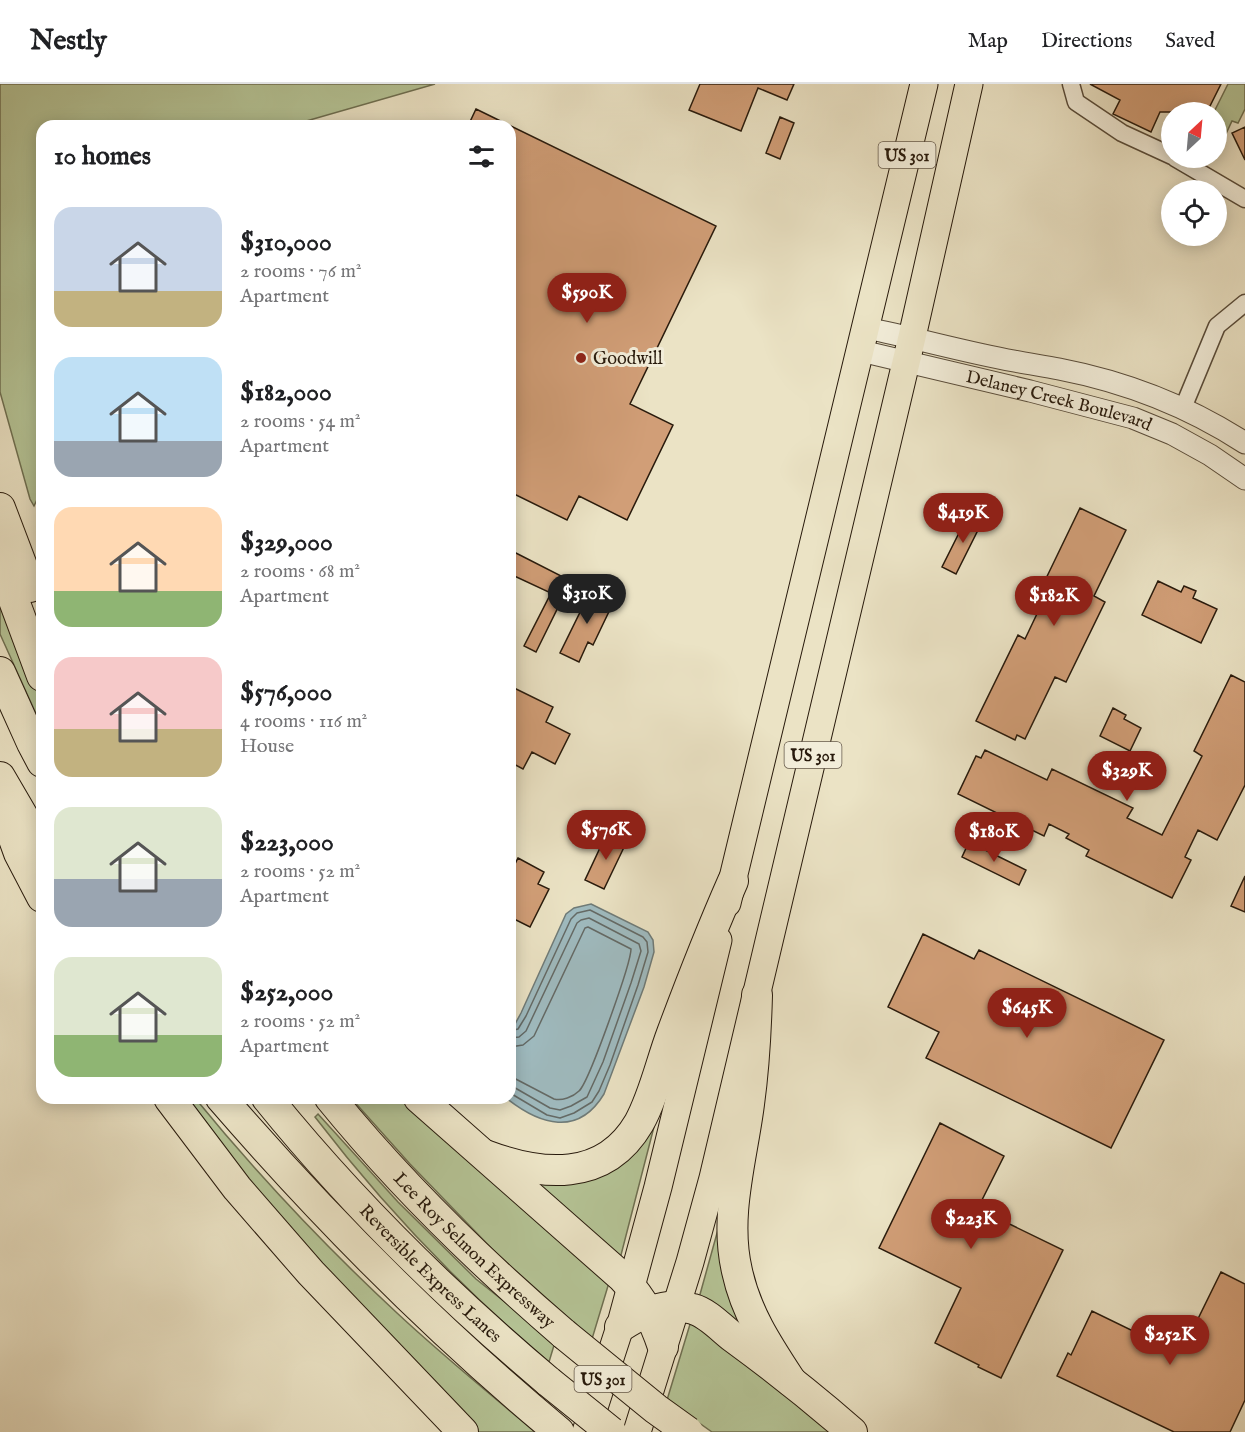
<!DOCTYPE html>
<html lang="en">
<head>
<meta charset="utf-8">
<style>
	:root { --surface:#fff; --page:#f6f6f6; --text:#202124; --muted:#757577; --line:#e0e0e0; --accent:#8f2418 }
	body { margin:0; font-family:"IM FELL English",serif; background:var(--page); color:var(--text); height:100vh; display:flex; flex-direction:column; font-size:22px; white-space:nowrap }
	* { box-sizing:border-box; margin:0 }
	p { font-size:20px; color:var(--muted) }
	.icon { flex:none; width:33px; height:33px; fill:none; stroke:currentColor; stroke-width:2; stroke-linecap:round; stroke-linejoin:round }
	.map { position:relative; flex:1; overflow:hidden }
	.side { position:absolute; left:36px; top:36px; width:480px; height:984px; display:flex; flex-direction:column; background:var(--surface); border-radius:18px; box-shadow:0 3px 15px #0003 }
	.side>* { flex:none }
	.needle { width:39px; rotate:26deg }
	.fabs { position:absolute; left:1161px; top:18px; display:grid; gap:12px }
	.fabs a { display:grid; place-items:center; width:66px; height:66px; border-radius:50%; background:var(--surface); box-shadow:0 3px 15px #0003; font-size:30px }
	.price { position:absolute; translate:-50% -51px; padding:0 14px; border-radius:21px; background:var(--accent); color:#fff; font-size:20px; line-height:39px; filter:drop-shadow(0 2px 3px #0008) }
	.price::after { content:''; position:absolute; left:50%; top:36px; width:18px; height:14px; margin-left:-9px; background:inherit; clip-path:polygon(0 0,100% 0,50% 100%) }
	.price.selected { background:#222; color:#fff }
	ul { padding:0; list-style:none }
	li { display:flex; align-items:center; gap:18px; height:150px; padding:0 18px }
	li span { display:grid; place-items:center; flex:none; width:168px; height:120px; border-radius:18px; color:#555 }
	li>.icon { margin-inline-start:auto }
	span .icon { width:72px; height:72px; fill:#fffc; stroke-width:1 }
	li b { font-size:26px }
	h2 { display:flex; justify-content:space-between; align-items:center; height:72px; padding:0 18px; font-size:26px }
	header { display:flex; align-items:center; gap:36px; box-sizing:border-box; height:84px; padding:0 30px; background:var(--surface); border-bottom:2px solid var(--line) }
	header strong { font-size:28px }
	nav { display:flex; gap:33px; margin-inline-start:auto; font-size:21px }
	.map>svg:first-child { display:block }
</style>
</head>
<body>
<header>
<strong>Nestly</strong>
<nav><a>Map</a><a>Directions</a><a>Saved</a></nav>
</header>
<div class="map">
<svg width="1245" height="1348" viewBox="0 0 1245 1348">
	<rect width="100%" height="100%" fill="#ebe3c5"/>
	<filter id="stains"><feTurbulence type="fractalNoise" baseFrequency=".00333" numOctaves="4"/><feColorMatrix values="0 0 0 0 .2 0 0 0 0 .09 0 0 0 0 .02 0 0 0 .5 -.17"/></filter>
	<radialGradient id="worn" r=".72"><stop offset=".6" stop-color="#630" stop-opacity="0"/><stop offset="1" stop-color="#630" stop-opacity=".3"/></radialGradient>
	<!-- green -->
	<path fill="#b5c496" stroke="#6e6f51" stroke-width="1.5" d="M0,0H435L289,42H42V405L34,422L30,415L0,308Z
		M1228,0H1245V25L1238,39L1232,37L1224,54L1217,51L1216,28H1214Z
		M0,512L23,575L42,616V643L0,550Z
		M175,1014H195C257,1090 326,1163 397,1229C442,1271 489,1309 535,1348H478L299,1169Z
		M351,1014H407L611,1192L592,1255L497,1170L410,1080Z
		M318,1030L398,1118L476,1195L555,1258L549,1278C462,1205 384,1123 315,1033Z
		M656,1035L621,1171L617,1178L519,1089L532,1092Z
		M724,1124L752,1249L699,1214Z
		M691,1237L841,1348H712L667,1316Z"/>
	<!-- water -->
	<path fill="#9fbbc0" stroke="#6f7b78" stroke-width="1.5" d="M591,820L648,848L653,856L654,868L644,903L604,1010C578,1053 540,1041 506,1014H510V941L515,940L521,929L566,830L574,824Z"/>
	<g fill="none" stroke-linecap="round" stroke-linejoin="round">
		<!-- shore -->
		<path stroke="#646a66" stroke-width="1.5" d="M510,947L518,945L526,932L571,835L577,829L590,826L643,853L647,858L648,868L638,901L610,981L599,1007L592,1018L574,1029L560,1034L547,1031L510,1009
			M510,954L519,953L526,947L577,839L581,836L589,834L639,860L641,867L631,899L603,978L587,1013L571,1022L560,1026L550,1024L510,1001
			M510,963L523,961L534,952L585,844L588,843L631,865C631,879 589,998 579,1007C573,1013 562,1017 554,1015L510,992"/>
	</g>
	<!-- building -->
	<path fill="#d19e77" stroke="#281a0c" stroke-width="1.5" d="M700,0H794L787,16L758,4L741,47L689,26Z
		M1090,0H1221L1207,28H1160L1151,48L1113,30L1120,16Z
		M476,25L716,142L630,320L673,341L627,436L579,412L567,436L510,408V42H468Z
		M780,33L794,39L780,75L766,69Z
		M1245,43V76L1232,49Z
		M1080,424L1126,446L1094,512L1105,518L1066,598L1055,593L1025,655L1017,651L1015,656L976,637L1018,551L1025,555L1045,513L1039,509Z
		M969,429L983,436L956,490L942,483Z
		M510,466L571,497L536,568L524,562L551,509L510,490Z
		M1158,497L1181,508L1184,502L1196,507L1193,514L1217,525L1201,559L1142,531Z
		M591,506L614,517L593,561L588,558L579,578L560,569Z
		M1231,591L1245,598V701L1217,756L1198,746L1185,773L1191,776L1172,814L1086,772L1089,766L1066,754L1069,750L1049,740L1044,752L958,710L976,672L981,674L985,666L1047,696L1052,685L1133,724L1127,734L1162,751L1202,672L1194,667Z
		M510,602L553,623L546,638L570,650L555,680L532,668L523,685L510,678Z
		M1113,624L1126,631L1124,635L1141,644L1130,667L1100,652Z
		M607,749L627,757L604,805L585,796Z
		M969,758L1026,786L1019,801L962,773Z
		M518,774L544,788L538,800L549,805L530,843L510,833V790Z
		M1245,792V828L1231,822Z
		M923,850L974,875L979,866L1164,956L1111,1064L926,974L939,948L888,923Z
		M940,1039L1004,1072L982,1116L1001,1126L997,1134L1063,1166L1001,1294L978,1283L979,1281L935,1259L961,1204L879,1164Z
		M1221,1188L1245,1200V1316L1230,1348H1174L1057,1292L1068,1269L1071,1271L1092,1227L1172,1266L1180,1249L1189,1253Z"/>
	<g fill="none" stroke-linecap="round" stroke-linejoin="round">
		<defs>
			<path id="minor" d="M1071,0L1076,18L1122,49L1172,72
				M1175,74L1245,115
				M1183,324L1217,242L1245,219"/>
			<g id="tertiary">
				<path d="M866,244C916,254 964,268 1014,277C1029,280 1044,282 1059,285C1126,298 1188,322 1245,359"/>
				<path id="s1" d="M861,267L1030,307L1133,334L1172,350L1210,371L1245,395"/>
			</g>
			<path id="primary" d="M727,819L924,0
				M586,1348L620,1243L658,1103L718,856
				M637,1348L690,1178L713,1094L912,253L969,0"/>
			<g id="motorway">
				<path d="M0,424L30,503"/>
				<path d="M0,479L42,592"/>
				<path d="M0,588L32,659L42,678"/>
				<path d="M0,693L42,765"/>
				<path d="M0,716L19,769L42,813"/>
				<path d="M757,911C756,947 754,984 749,1020C742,1075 724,1132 737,1187C746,1229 768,1262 791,1297"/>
				<path d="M169,1014L237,1104L311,1189L463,1348"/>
				<path d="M221,1014C325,1134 437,1247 559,1348"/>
				<path id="s2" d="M267,1014C351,1118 447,1212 549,1298"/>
				<path id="s3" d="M330,1014C400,1100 480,1178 564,1250"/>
				<path d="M419,1014L622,1193C642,1214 654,1235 663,1263"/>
				<path d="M485,1071C541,1092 604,1099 639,1039C654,1012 661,978 672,949C691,898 711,847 733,797"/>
				<path d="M620,1243C641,1229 667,1217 693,1225C708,1229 722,1245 734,1254C775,1284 814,1315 852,1348"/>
			</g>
		</defs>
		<!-- minor casing -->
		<use href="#minor" stroke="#594c3a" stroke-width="19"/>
		<!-- tertiary casing -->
		<use href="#tertiary" stroke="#594c3a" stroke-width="23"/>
		<!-- primary casing -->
		<use href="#primary" stroke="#281a0c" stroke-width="29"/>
		<!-- motorway casing -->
		<use href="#motorway" stroke="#281a0c" stroke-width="32"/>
		<!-- minor -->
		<use href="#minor" stroke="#f2edd9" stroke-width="16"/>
		<!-- tertiary -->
		<use href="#tertiary" stroke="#f2edd9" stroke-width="21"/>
		<!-- primary -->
		<use href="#primary" stroke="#ebe3c5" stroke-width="27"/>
		<!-- motorway -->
		<use href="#motorway" stroke="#ebe3c5" stroke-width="30"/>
		<defs>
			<path id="motorway-bridge" d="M564,1250L656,1325L688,1348
				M549,1298L611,1348"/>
		</defs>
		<!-- motorway-bridge casing -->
		<use href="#motorway-bridge" stroke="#281a0c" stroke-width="32" stroke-linecap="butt"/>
		<!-- motorway-bridge -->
		<use href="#motorway-bridge" stroke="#ebe3c5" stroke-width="30"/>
	</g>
	<!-- markers -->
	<circle fill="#8f2418" stroke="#f2edd9" stroke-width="2" cx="581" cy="274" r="6"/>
	<g text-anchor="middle" stroke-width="6" stroke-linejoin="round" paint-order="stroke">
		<!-- shield labels -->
		<g fill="#f2edd9" stroke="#65594a" stroke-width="1.5">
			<rect x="878.5" y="58" width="57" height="26" rx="4.5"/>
			<rect x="784.5" y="658" width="57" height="26" rx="4.5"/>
			<rect x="574.5" y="1282" width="57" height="26" rx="4.5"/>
		</g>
		<g font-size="16" font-weight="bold" fill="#281a0c">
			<text x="907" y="77">US 301</text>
			<text x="813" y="677">US 301</text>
			<text x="603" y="1301">US 301</text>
		</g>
		<!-- poi labels -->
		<g font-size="18" fill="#281a0c" stroke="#f2edd9" text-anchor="start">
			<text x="593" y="280">Goodwill</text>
		</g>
		<!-- street labels -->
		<g font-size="18" fill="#281a0c" stroke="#f2edd9">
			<text dy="6" stroke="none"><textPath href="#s1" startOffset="204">Delaney Creek Boulevard</textPath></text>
			<text dy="6" stroke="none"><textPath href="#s3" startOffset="210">Lee Roy Selmon Expressway</textPath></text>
			<text dy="6" stroke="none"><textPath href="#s2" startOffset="240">Reversible Express Lanes</textPath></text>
		</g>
	</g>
	<rect width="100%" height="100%" filter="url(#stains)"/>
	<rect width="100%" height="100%" fill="url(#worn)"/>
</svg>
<div class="fabs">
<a><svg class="needle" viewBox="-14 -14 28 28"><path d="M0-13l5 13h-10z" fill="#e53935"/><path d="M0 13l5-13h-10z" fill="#757577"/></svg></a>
<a><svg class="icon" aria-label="locate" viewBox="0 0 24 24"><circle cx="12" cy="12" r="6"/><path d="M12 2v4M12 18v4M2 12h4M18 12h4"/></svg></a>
</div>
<b class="price" style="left:587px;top:240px">$590K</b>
<b class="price" style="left:963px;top:460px">$419K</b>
<b class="price selected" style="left:587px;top:541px">$310K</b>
<b class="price" style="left:1054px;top:543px">$182K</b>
<b class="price" style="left:1127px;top:718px">$329K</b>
<b class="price" style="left:606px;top:777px">$576K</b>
<b class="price" style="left:994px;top:779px">$180K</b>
<b class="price" style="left:1027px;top:955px">$645K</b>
<b class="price" style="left:971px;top:1166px">$223K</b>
<b class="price" style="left:1170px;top:1282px">$252K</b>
<section class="side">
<h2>10 homes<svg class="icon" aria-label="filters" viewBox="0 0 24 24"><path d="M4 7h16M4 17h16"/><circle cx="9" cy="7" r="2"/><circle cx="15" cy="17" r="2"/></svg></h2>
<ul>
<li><span style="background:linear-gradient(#c9d6e8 70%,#c2b280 0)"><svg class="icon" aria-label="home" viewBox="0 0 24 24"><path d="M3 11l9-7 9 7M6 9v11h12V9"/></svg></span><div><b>$310,000</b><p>2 rooms · 76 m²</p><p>Apartment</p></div></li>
<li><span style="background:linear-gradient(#bfe0f5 70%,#9aa5b1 0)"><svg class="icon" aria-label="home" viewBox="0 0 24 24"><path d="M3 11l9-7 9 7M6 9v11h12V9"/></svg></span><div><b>$182,000</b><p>2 rooms · 54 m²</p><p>Apartment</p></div></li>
<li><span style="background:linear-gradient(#ffd9b3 70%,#8fb573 0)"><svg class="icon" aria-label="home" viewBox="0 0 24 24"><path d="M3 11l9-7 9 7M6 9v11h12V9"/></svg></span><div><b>$329,000</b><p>2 rooms · 68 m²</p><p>Apartment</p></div></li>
<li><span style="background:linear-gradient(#f6c9c9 60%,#c2b280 0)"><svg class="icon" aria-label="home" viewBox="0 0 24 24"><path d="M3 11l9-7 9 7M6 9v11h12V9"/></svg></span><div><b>$576,000</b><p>4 rooms · 116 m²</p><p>House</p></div></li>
<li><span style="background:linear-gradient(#dfe7d0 60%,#9aa5b1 0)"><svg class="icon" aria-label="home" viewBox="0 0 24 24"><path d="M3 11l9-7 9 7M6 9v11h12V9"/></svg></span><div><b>$223,000</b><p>2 rooms · 52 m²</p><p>Apartment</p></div></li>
<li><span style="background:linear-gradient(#dfe7d0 65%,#8fb573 0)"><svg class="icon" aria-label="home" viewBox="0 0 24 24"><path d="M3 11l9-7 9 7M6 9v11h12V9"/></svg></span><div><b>$252,000</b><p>2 rooms · 52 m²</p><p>Apartment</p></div></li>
</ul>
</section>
</div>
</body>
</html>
